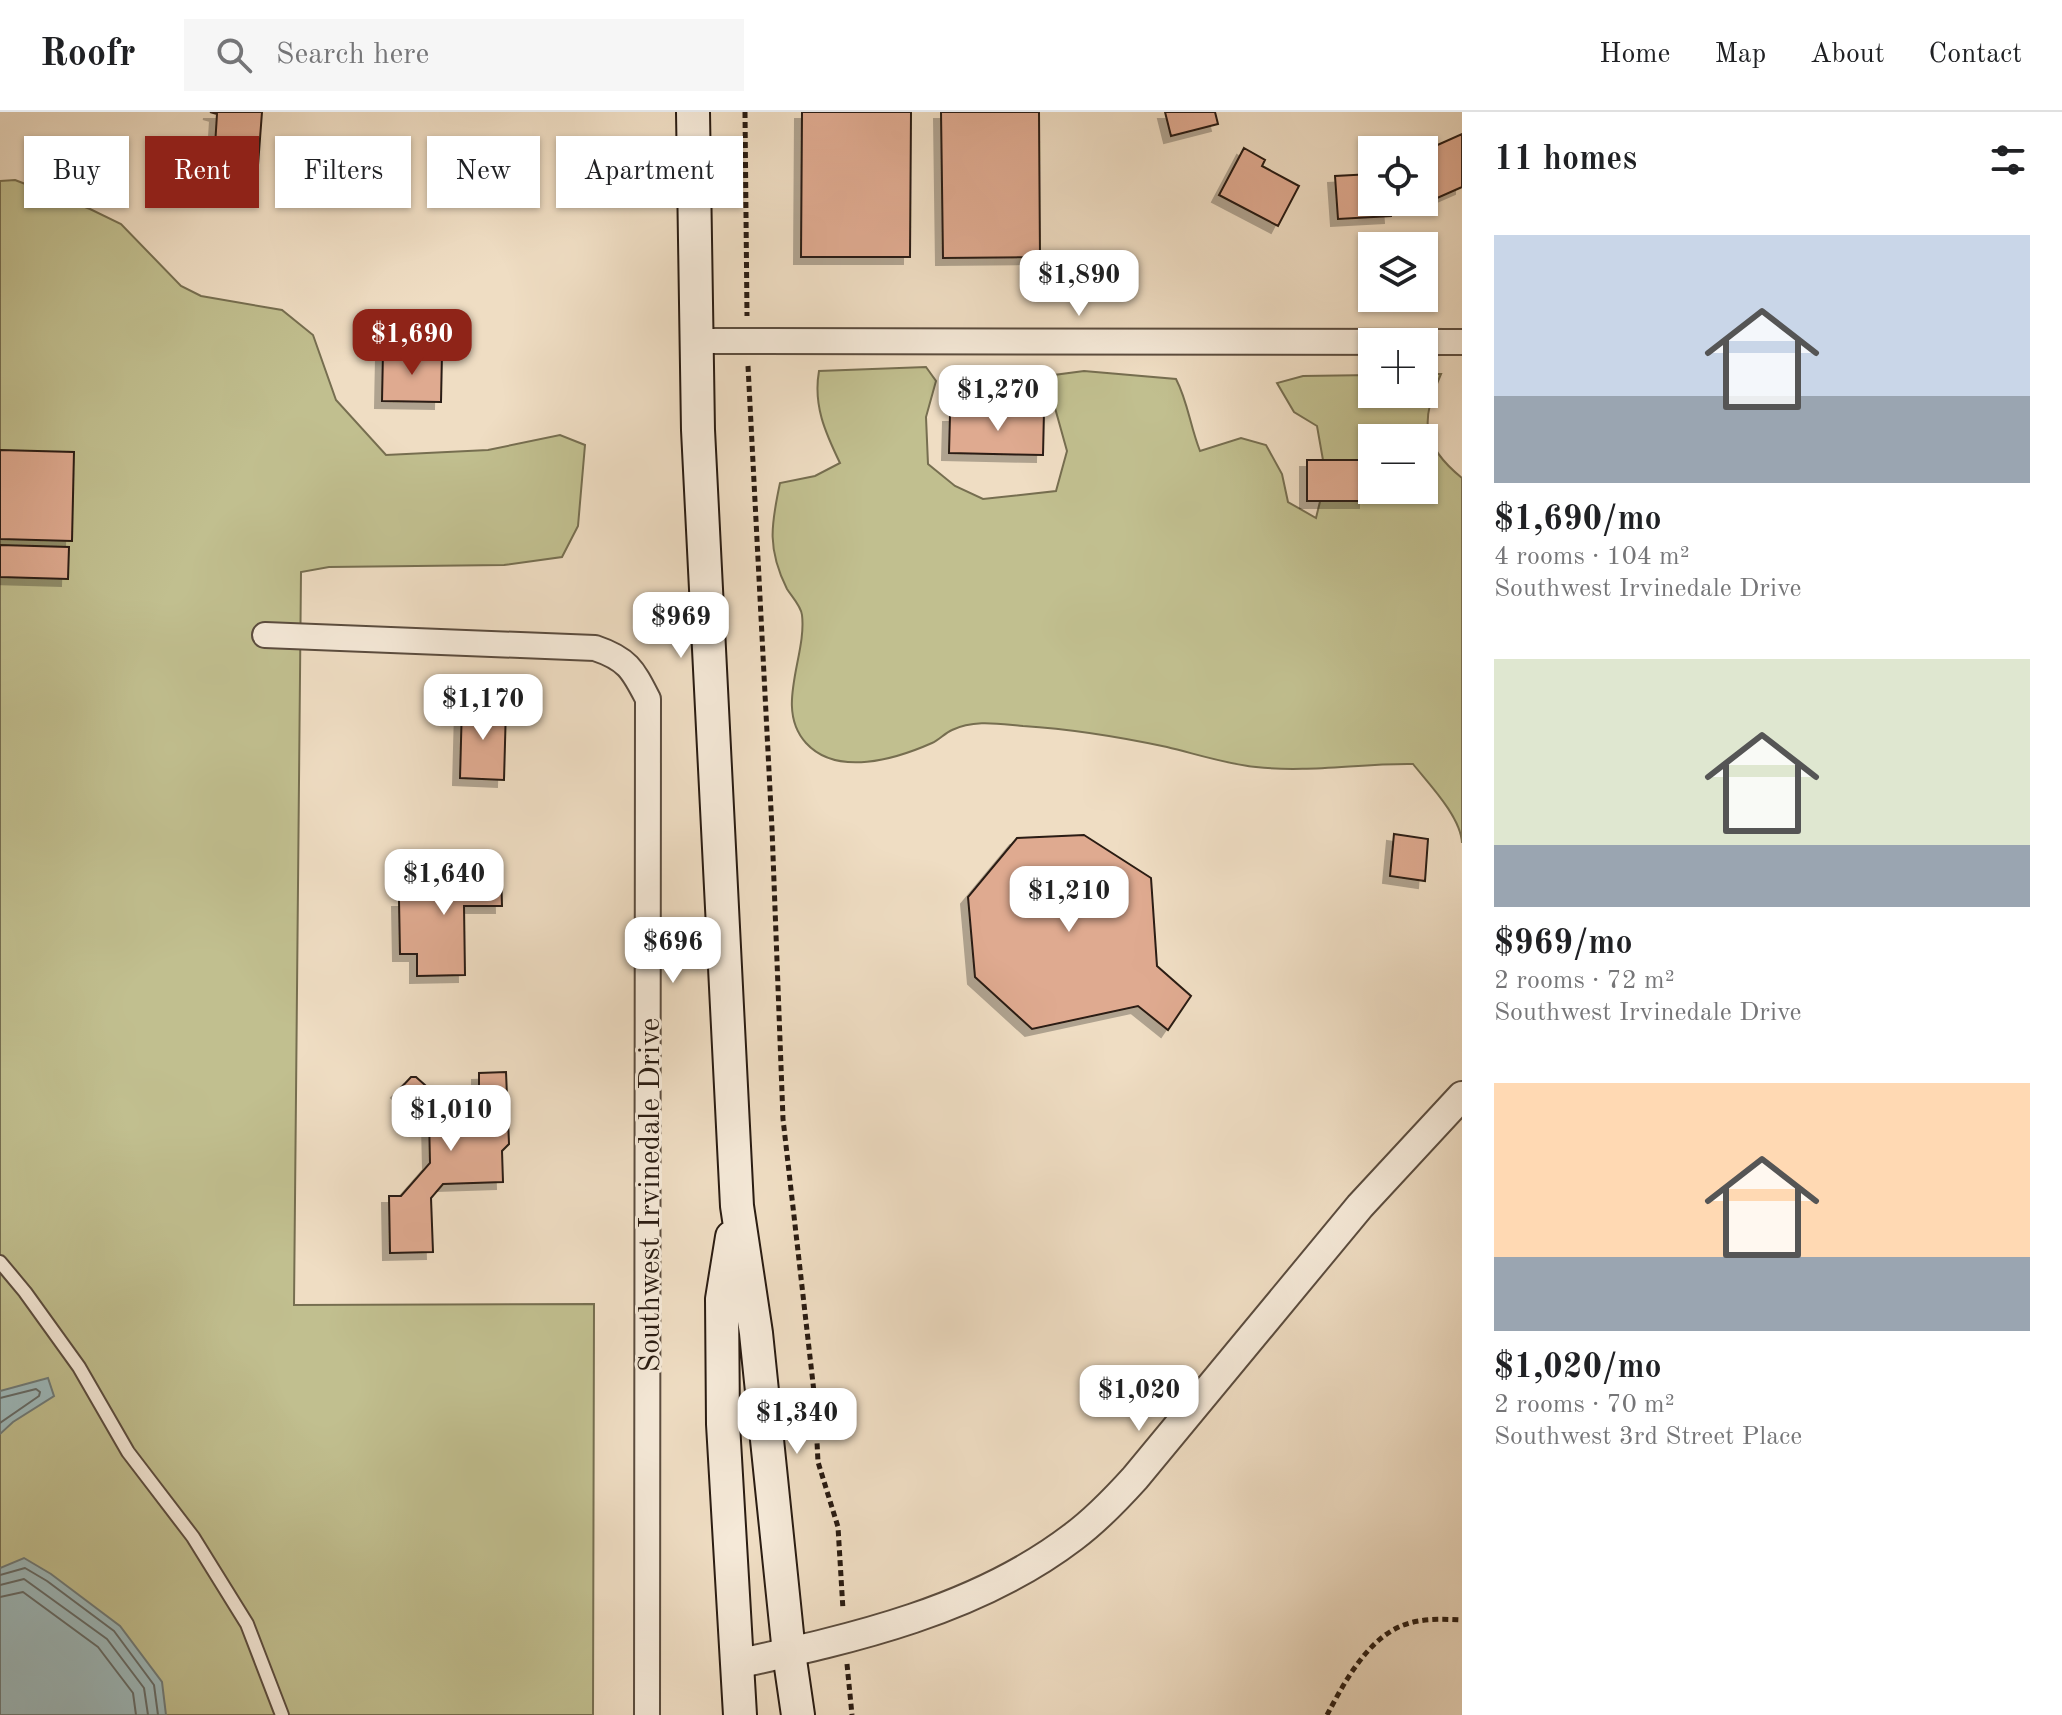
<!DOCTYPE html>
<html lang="en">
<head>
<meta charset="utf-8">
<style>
	:root { --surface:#fff; --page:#f6f6f6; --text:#202124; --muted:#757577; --line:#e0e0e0; --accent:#8f2418 }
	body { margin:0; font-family:"Old Standard TT",serif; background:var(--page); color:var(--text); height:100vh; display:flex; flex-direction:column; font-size:30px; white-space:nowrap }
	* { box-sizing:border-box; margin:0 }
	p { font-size:26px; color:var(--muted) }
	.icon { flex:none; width:44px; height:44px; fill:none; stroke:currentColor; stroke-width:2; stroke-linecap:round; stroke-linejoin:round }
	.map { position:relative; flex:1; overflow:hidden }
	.side { display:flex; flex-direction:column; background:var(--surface); width:600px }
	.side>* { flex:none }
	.guide { position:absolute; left:24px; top:24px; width:760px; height:72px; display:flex; gap:16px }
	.fabs { position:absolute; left:1358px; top:24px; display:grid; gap:16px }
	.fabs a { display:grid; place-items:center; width:80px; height:80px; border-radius:0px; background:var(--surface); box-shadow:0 2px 6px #0004; font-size:40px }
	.price { position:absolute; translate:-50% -68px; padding:0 18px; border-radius:16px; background:#fff; color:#222; font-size:26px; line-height:52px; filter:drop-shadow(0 2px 4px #0008) }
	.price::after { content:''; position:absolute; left:50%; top:48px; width:24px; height:18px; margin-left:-12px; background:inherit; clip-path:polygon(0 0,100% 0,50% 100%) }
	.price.current { background:var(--accent); color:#fff }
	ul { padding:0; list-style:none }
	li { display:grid; align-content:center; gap:16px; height:424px; padding:0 32px }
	li span { display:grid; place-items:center; height:248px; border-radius:0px; color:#555 }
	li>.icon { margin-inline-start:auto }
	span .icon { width:144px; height:144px; fill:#fffc; stroke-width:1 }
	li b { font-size:34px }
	h2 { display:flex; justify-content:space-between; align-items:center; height:96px; padding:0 32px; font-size:34px }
	.pill { padding:0 28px; border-radius:0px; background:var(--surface); box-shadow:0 2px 6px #0004; font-size:28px; line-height:72px }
	.pill.current { background:var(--accent); color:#fff }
	header { display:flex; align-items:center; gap:48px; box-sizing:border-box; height:112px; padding:0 40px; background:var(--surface); border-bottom:2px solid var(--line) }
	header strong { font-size:38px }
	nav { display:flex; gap:44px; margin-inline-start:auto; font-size:28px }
	.search { width:560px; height:72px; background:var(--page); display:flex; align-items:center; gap:20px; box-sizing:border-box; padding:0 28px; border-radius:0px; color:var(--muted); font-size:30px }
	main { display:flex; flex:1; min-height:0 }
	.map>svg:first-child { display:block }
</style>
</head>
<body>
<header>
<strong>Roofr</strong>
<div class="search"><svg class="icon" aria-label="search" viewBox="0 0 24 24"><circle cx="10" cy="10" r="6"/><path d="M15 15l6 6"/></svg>Search here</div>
<nav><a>Home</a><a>Map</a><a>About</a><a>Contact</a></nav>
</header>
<main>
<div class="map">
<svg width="1462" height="1603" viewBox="0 0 1462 1603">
	<defs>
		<filter id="shadow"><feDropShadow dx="-7" dy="7" stdDeviation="0" flood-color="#0004"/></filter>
	</defs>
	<rect width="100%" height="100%" fill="#efddc3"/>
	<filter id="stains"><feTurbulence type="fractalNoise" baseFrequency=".0025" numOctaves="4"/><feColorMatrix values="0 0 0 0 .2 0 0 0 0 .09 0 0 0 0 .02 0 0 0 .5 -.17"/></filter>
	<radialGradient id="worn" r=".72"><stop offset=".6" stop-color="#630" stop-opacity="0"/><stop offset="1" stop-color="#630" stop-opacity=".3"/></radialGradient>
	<!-- green -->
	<path fill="#c1bf8f" stroke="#766e50" stroke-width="2" fill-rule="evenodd" d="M15,68L90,97L121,112L181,174L201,184L282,198L313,223L336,288L386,343L488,338L560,323L585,333L578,414L562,445L504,453L329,455L301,460L294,1193L594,1192L593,1603H0V69Z
		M926,255L936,269L926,305L928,352L955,374L983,387L1056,379L1067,339L1050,278L1054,263L1084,259L1176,267C1188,290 1190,314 1200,339L1241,326L1266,333L1282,362L1288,390L1316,406L1326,365L1317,314L1294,300L1277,271L1303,264L1372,263V282H1424V262H1441C1421,308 1420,332 1462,366V731C1461,705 1429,672 1413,652C1361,651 1308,661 1256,655C1226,652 1196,642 1167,635C1120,625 1071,617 1023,614C1000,612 974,607 952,618C945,621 939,628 932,631C896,647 837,665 806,631C774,596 807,544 802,503C801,494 792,485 787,477C767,437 771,413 780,371L815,364L840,351C825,320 813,293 819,259ZM1372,326H1424V378H1372Z"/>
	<!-- water -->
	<path fill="#9dbabd" stroke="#6f7b79" stroke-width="2" d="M48,1266L54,1284L13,1310L0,1322V1279Z
		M24,1446L51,1462L120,1514L162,1570L166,1603H0V1456Z"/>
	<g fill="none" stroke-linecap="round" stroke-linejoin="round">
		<!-- shore -->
		<path stroke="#646b68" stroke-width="2" d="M0,1286L36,1277L40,1280L39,1284L0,1311
			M0,1463L25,1456L47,1469L114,1519L154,1573L158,1603
			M0,1473L24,1467L107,1527L144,1576L148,1603
			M0,1485L23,1480L98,1535L133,1581L136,1603"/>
	</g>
	<!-- building -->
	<path fill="#dfaa90" stroke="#2a1c12" stroke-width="2" filter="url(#shadow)" d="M210,0H262L258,53L214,50L217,2Z
		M802,0H911L910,145H801Z
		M941,0H1039L1040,145L943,146Z
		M1165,0H1215L1218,12L1171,24Z
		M1462,22V75L1435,87L1424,64V39Z
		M1244,36L1265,48L1262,54L1299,74L1278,114L1219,83Z
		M1372,62V90H1390L1391,104L1338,107L1335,64Z
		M383,239L442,241L441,290L382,289Z
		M971,298L1044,299L1043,343L949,341L950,303H971Z
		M0,338L74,340L72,429L0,427Z
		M1307,348H1367L1366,389H1307Z
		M0,433L69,435L68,467L0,465Z
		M462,593L506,595L504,668L460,666Z
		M1394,722L1428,727L1425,769L1390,764Z
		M1084,723L1151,766L1157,854L1191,884L1168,918L1138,894L1032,917L975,865L968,785L1017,726Z
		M501,758L502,794H464L465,863L417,864V842H400L399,788H415L414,760Z
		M506,960L509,1032L502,1039L503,1070L443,1072L431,1086L433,1140L390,1141L389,1084H401L430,1051L429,1006L398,979L411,965H416L453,998L452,975L479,974V961Z"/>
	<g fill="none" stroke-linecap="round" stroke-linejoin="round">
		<defs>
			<path id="service" d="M0,1150L25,1180L79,1255L128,1340L193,1425L247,1512L282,1603"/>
			<path id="minor" d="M696,229L1462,230
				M265,523L595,536C628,547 633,558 648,587L647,1603"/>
			<path id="tertiary" d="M737,1552C854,1526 976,1499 1073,1425C1096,1408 1116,1387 1135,1366L1360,1094L1462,984"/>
			<path id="secondary" d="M693,0L698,318L737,1094L756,1221L789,1541L798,1603
				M732,1125L722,1187L723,1312L740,1603"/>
		</defs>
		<!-- service casing -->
		<use href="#service" stroke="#5b4c3e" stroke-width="16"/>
		<!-- minor casing -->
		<use href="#minor" stroke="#5b4c3e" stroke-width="28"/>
		<!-- tertiary casing -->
		<use href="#tertiary" stroke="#5b4c3e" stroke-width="32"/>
		<!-- secondary casing -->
		<use href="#secondary" stroke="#2a1c12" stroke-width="36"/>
		<!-- path -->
		<path stroke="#2a1c12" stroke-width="5" stroke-dasharray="6 4" stroke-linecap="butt" d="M745,0L747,204
			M748,254L772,717L783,1007L815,1289L818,1350L838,1415L843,1498
			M847,1552L852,1603
			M1327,1603C1344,1571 1366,1529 1401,1514C1420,1506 1442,1507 1462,1508"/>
		<!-- service -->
		<use href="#service" stroke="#f5e9d8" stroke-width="12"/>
		<!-- minor -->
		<use href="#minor" stroke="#f5e9d8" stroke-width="24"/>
		<!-- tertiary -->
		<use href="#tertiary" stroke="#f5e9d8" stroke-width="28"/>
		<!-- secondary -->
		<use href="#secondary" stroke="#f5e9d8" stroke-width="32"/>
	</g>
	<g text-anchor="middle" stroke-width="6" stroke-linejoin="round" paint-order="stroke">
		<!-- street labels -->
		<g font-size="30" fill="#2a1c12" stroke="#f5e9d8">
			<text transform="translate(649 1083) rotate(-90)" y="10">Southwest Irvinedale Drive</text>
		</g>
	</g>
	<rect width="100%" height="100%" filter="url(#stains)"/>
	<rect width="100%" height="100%" fill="url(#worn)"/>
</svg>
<div class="fabs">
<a><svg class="icon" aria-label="locate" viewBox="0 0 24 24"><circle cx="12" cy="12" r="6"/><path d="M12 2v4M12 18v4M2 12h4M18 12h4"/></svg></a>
<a><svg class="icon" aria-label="layers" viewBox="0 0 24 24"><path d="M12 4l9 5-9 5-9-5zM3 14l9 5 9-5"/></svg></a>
<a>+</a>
<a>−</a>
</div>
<b class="price" style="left:1079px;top:206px">$1,890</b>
<b class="price current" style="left:412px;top:265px">$1,690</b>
<b class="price" style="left:998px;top:321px">$1,270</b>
<b class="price" style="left:681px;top:548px">$969</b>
<b class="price" style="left:483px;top:630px">$1,170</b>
<b class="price" style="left:444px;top:805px">$1,640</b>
<b class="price" style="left:1069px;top:822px">$1,210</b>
<b class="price" style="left:673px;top:873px">$696</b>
<b class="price" style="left:451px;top:1041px">$1,010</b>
<b class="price" style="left:1139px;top:1321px">$1,020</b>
<b class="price" style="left:797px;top:1344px">$1,340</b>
<div class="guide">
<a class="pill">Buy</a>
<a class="pill current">Rent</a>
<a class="pill">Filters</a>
<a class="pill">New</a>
<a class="pill">Apartment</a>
</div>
</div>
<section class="side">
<h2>11 homes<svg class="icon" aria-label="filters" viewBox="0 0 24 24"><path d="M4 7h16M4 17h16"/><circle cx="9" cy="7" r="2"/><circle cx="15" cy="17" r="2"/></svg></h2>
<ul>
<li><span style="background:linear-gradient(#c9d6e8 65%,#9aa5b1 0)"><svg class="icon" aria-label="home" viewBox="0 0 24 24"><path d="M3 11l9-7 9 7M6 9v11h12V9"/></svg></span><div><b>$1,690/mo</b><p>4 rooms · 104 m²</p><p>Southwest Irvinedale Drive</p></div></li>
<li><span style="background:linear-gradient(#dfe7d0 75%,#9aa5b1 0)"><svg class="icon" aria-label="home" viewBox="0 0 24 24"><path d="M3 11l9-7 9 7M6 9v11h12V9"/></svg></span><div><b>$969/mo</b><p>2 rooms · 72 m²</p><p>Southwest Irvinedale Drive</p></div></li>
<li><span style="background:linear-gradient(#ffd9b3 70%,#9aa5b1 0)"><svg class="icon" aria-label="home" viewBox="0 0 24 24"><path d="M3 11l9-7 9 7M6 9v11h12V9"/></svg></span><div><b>$1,020/mo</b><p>2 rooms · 70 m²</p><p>Southwest 3rd Street Place</p></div></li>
</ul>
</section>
</main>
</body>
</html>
